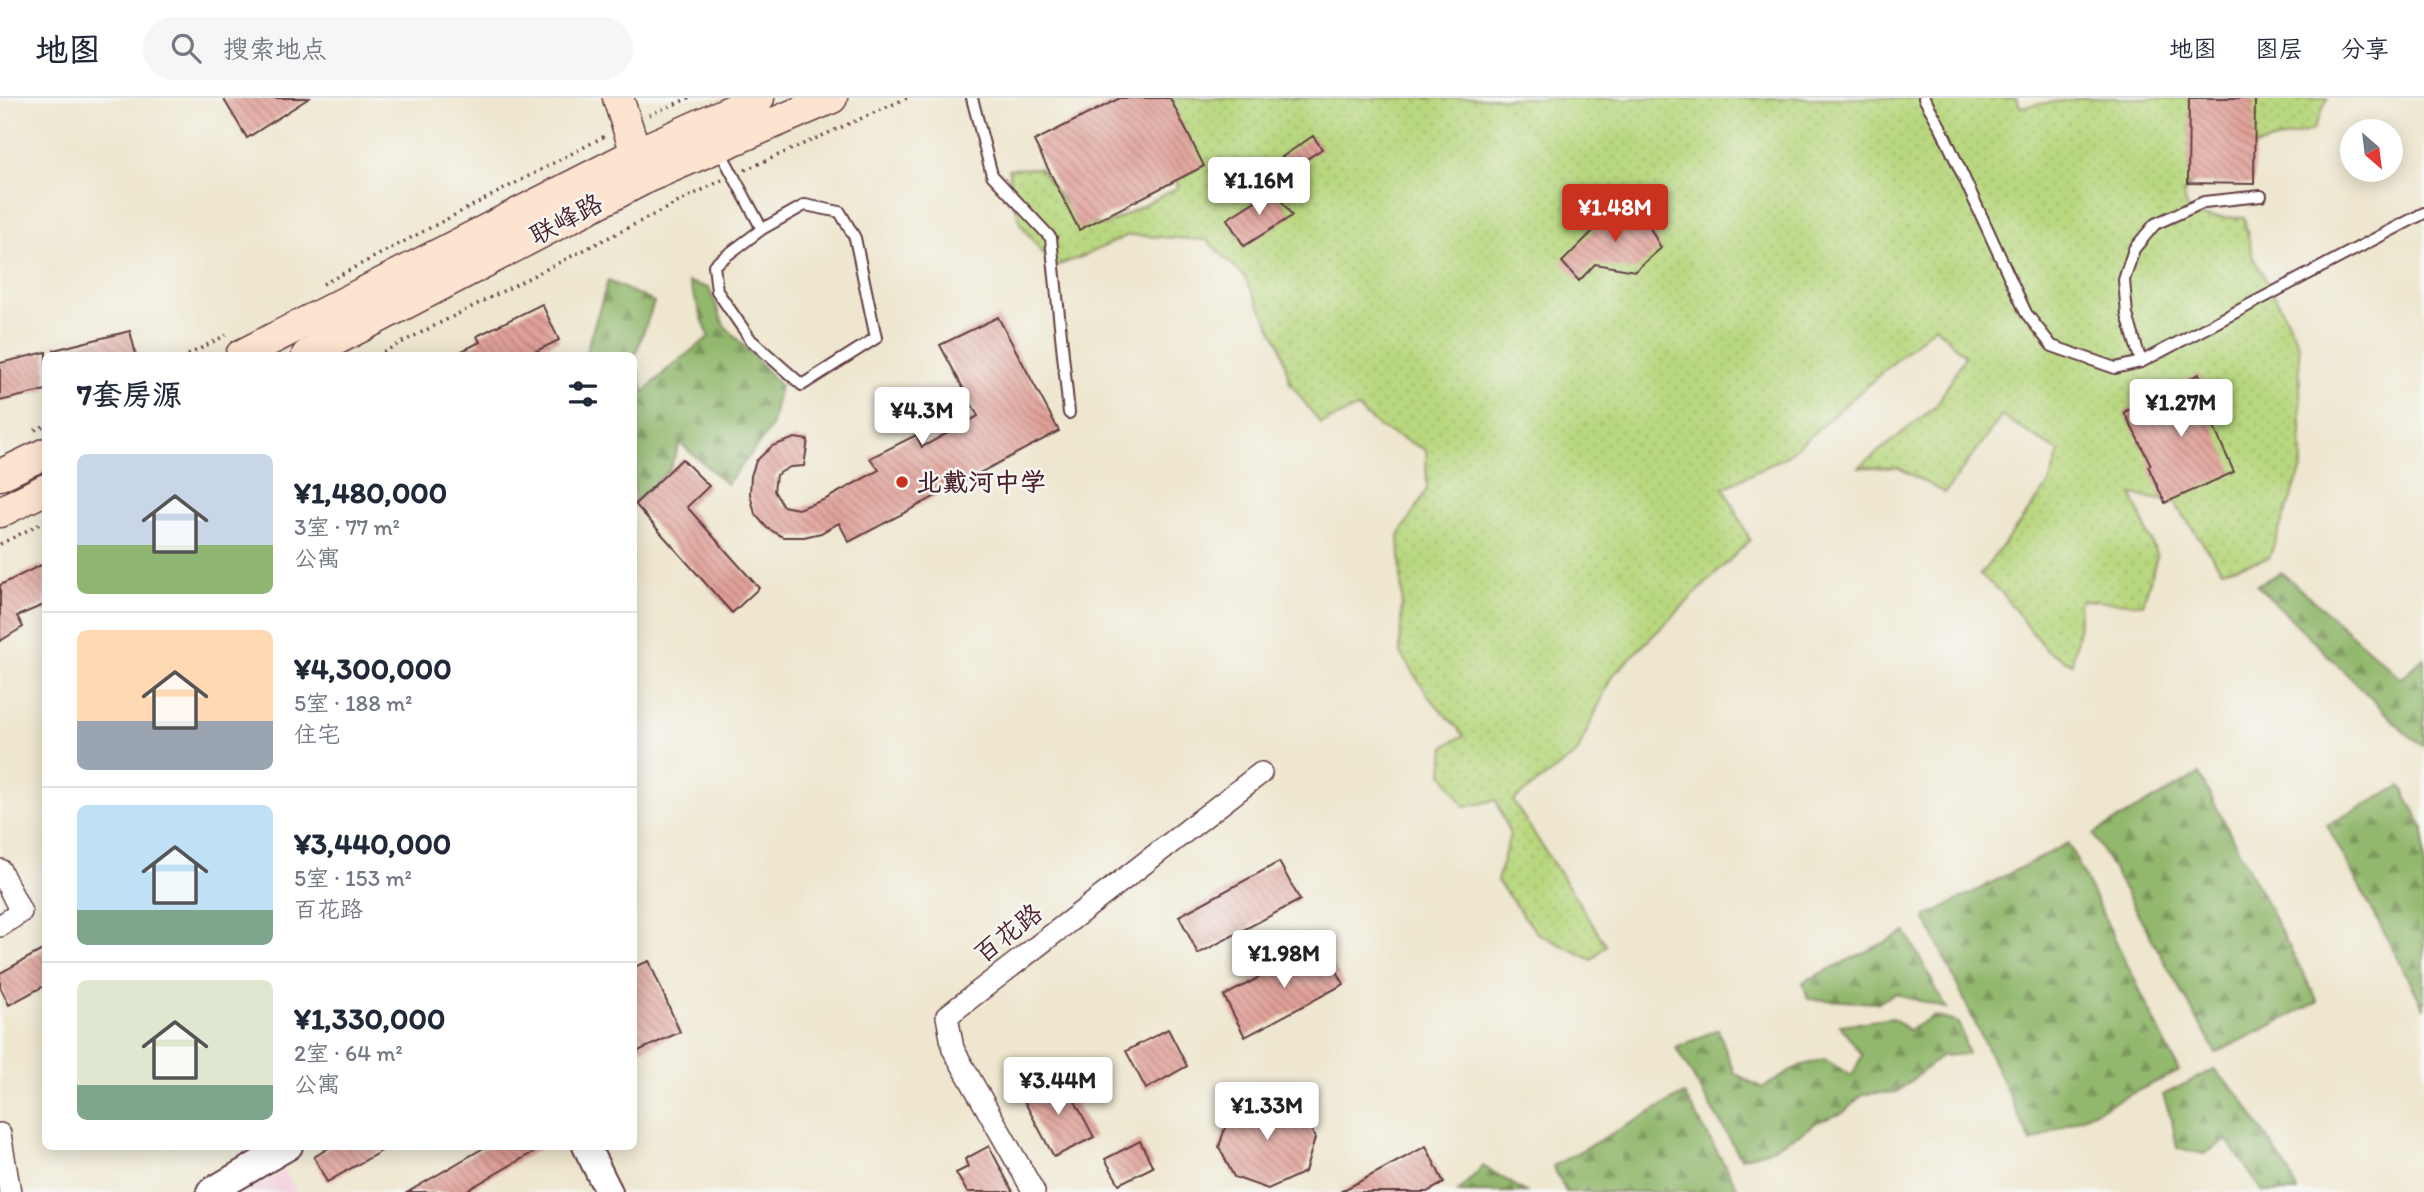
<!DOCTYPE html>
<html lang="zh">
<head>
<meta charset="utf-8">
<style>
	:root { --surface:#fff; --page:#f6f6f7; --text:#1f2937; --muted:#747a83; --line:#e0e1e3; --accent:#c8321e }
	body { margin:0; font-family:Itim,"LXGW WenKai TC",sans-serif; background:var(--page); color:var(--text); height:100vh; display:flex; flex-direction:column; font-size:26px; white-space:nowrap }
	* { box-sizing:border-box; margin:0 }
	p { font-size:23px; color:var(--muted) }
	.icon { flex:none; width:38px; height:38px; fill:none; stroke:currentColor; stroke-width:2; stroke-linecap:round; stroke-linejoin:round }
	.map { position:relative; flex:1; overflow:hidden }
	.panel { position:absolute; left:42px; top:254px; width:595px; height:798px; display:flex; flex-direction:column; background:var(--surface); border-radius:10px; box-shadow:0 4px 18px #0003 }
	.panel>* { flex:none }
	.needle { width:46px; rotate:152deg }
	.tools { position:absolute; left:2340px; top:21px; display:grid; gap:14px }
	.tools a { display:grid; place-items:center; width:63px; height:63px; border-radius:50%; background:var(--surface); box-shadow:0 4px 18px #0003; font-size:35px }
	.price { position:absolute; translate:-50% -60px; padding:0 16px; border-radius:7px; background:#fff; color:#222; font-size:23px; line-height:46px; filter:drop-shadow(0 2px 4px #0008) }
	.price::after { content:''; position:absolute; left:50%; top:42px; width:21px; height:16px; margin-left:-10px; background:inherit; clip-path:polygon(0 0,100% 0,50% 100%) }
	.price.active { background:var(--accent); color:#fff }
	ul { padding:0; list-style:none }
	li { display:flex; align-items:center; gap:21px; height:175px; padding:0 35px }
	li+li { border-top:2px solid var(--line) }
	li span { display:grid; place-items:center; flex:none; width:196px; height:140px; border-radius:10px; color:#555 }
	li>.icon { margin-inline-start:auto }
	span .icon { width:84px; height:84px; fill:#fffc; stroke-width:1 }
	li b { font-size:30px }
	h2 { display:flex; justify-content:space-between; align-items:center; height:84px; padding:0 35px; font-size:30px }
	header { display:flex; align-items:center; gap:42px; box-sizing:border-box; height:98px; padding:0 35px; background:var(--surface); border-bottom:2px solid var(--line) }
	header strong { font-size:33px }
	nav { display:flex; gap:38px; margin-inline-start:auto; font-size:24px }
	.search { width:490px; height:63px; background:var(--page); display:flex; align-items:center; gap:18px; box-sizing:border-box; padding:0 24px; border-radius:38px; color:var(--muted); font-size:26px }
	.map>svg:first-child { display:block }
</style>
</head>
<body>
<header>
<strong>地图</strong>
<div class="search"><svg class="icon" aria-label="search" viewBox="0 0 24 24"><circle cx="10" cy="10" r="6"/><path d="M15 15l6 6"/></svg>搜索地点</div>
<nav><a>地图</a><a>图层</a><a>分享</a></nav>
</header>
<div class="map">
<svg width="2424" height="1094" viewBox="0 0 2424 1094">
	<defs>
		<pattern id="forest-firs" width="22" height="20" patternUnits="userSpaceOnUse" patternTransform="scale(1.75)"><rect width="22" height="20" fill="#92b86d"/><path d="M5 1l3.5 6h-7zM16 11l3.5 6h-7z" fill="#79955a"/></pattern>
		<pattern id="park-dots" width="8" height="8" patternUnits="userSpaceOnUse" patternTransform="scale(1.75)"><rect width="8" height="8" fill="#b8d77e"/><path d="M2 2h.1M6 6h.1" fill="none" stroke="#a0b86d" stroke-width="1.8" stroke-linecap="round"/></pattern>
		<pattern id="building-back-hatch" width="6" height="6" patternUnits="userSpaceOnUse" patternTransform="scale(1.75)"><rect width="6" height="6" fill="#e0a098"/><path d="M-1 5l2 2M0 0l6 6M5-1l2 2" fill="none" stroke="#b8827c"/></pattern>
	</defs>
	<rect width="100%" height="100%" fill="#f6f6f2"/>
	<filter id="ink" filterUnits="userSpaceOnUse"><feTurbulence type="fractalNoise" baseFrequency=".0143" numOctaves="2"/><feDisplacementMap in="SourceGraphic" scale="14" xChannelSelector="R" yChannelSelector="G"/><feConvolveMatrix kernelMatrix="1 2 1 2 8 2 1 2 1" color-interpolation-filters="sRGB"/></filter>
	<filter id="wash" filterUnits="userSpaceOnUse"><feTurbulence type="fractalNoise" baseFrequency=".00686" numOctaves="4" result="noise"/><feDisplacementMap in="SourceGraphic" scale="28" xChannelSelector="R" yChannelSelector="G"/><feGaussianBlur stdDeviation="1.57" result="paint"/><feColorMatrix in="noise" values="0 0 0 0 0 0 0 0 0 0 0 0 0 0 0 0 0 1.4 0 .05"/><feComposite in="paint" operator="in"/></filter>
	<g filter="url(#wash)">
		<rect width="100%" height="100%" fill="#eee6ce"/>
		<!-- built -->
		<path fill="#f3cfdf" d="M285,1072L296,1094H245Z"/>
		<!-- forest -->
		<path fill="url(#forest-firs)" stroke="#6e6c4c" stroke-width="2" d="M608,183L654,204L634,261L644,294L668,271L709,239L689,184L709,190L724,227L780,287L771,330L727,386L680,345L669,372L634,405V257H585Z
			M2281,474L2401,580L2424,560V648L2406,635L2257,487Z
			M2199,676L2318,904L2216,955L2093,736Z
			M2401,688L2424,731V910L2327,727Z
			M2068,745L2179,973L2031,1044L1925,819Z
			M1906,834L1947,911L1895,895L1878,905L1808,901L1803,884Z
			M1934,918L1959,925L1968,956L1941,958L1897,994L1863,996L1843,1015L1817,1024L1805,1033L1767,1053L1741,1060L1676,950L1718,931L1734,975L1762,990L1800,968L1824,961L1852,978L1862,957L1840,927L1893,920L1909,932Z
			M2214,971L2241,999L2291,1077L2297,1094H2263L2227,1042L2204,1056L2177,1050L2172,1023L2163,997Z
			M1684,996L1740,1094H1566L1553,1068Z
			M1483,1068L1526,1094H1458Z"/>
		<!-- park -->
		<path fill="url(#park-dots)" stroke="#817b54" stroke-width="2" d="M1156,0H2017L2020,9L2083,0H2328L2313,32L2214,59L2183,96L2190,118L2244,120L2253,159L2281,209L2299,248L2302,370L2269,460L2222,472L2174,404L2132,397L2157,458L2143,506L2080,502L2078,535L2072,566L2046,552L2001,494L1980,477L2049,386L2059,354L2002,318L1945,395L1899,370L1859,369L1936,308L1965,258L1935,228L1787,358L1724,390L1750,442L1612,578L1577,655L1513,703L1606,847L1592,862L1537,835L1497,783L1510,737L1496,702L1465,709L1443,676L1445,648L1464,637L1429,599L1400,555L1402,499L1399,438L1427,391L1426,352L1380,330L1357,310L1321,326L1290,285L1280,246L1244,178L1207,142L1128,137L1084,158L1053,169L1020,125L1008,71L1039,70L1076,120L1104,128L1177,90V70Z"/>
		<g id="blocks">
			<!-- building -->
			<path fill="url(#building-back-hatch)" d="M223,0H309L247,40Z
				M1120,0H1170L1204,68L1079,132L1034,43Z
				M2189,0H2255L2254,86L2188,85Z
				M1313,38L1322,51L1290,72L1282,59Z
				M1274,91L1292,118L1244,148L1227,121Z
				M1623,103L1649,128L1661,150L1635,173L1595,166L1579,183L1562,164Z
				M542,206L559,242L528,257H454L480,244L477,238Z
				M998,219L1059,333L849,444L839,425L821,435L804,439H783L767,430L755,416L750,396L751,378L756,363L772,348L795,340L808,342L804,368L790,369L776,377L774,393L783,408L798,411L826,401L879,372L870,360L916,337L922,349L978,318L940,247Z
				M130,233L136,257H55L54,252Z
				M46,254V292L0,303V265Z
				M2199,276L2220,318L2211,323L2234,374L2165,405L2148,368L2151,367L2124,314Z
				M682,361L709,388L687,409L759,490L732,515L635,406Z
				M41,467L46,476V506L17,518L23,529L0,543V487Z
				M1279,764L1300,802L1198,856L1179,818Z
				M1322,846L1344,886L1245,939L1224,898Z
				M46,850V887L9,907L0,889V875Z
				M649,863L680,934L634,955V869Z
				M1168,931L1187,968L1146,991L1126,953Z
				M1062,979L1094,1039L1054,1059L1022,999Z
				M1262,997L1299,1007L1315,1040L1305,1074L1268,1091L1234,1079L1219,1049L1230,1014Z
				M1140,1043L1153,1069L1119,1086L1105,1061Z
				M332,1048H390L327,1084L314,1059Z
				M487,1048H544L464,1094H408Z
				M989,1048L1013,1094H967L956,1075L968,1069L965,1061Z
				M1426,1048L1444,1085L1427,1094H1340Z"/>
		</g>
	</g>
	<g filter="url(#ink)">
		<use href="#blocks" fill-opacity="0" stroke="#633d43" stroke-width="2"/>
		<g fill="none" stroke-linecap="round" stroke-linejoin="round">
			<defs>
				<path id="service" d="M972,0L992,77L1051,140L1069,315
					M1924,0L1941,30L2026,215L2052,248L2115,270L2141,264L2424,115
					M719,51L762,131L805,107L840,114L855,140L876,240L802,287L751,242L717,193L714,167L762,131
					M2141,264L2127,217L2124,182L2134,151L2155,126L2204,104L2261,98"/>
				<path id="minor" d="M0,772L21,814L0,828
					M0,1036L10,1094
					M1034,1094L953,951L947,918L1261,675"/>
				<path id="tertiary" d="M586,1048L609,1094
					M210,1094L289,1048"/>
				<path id="secondary" d="M618,0L636,55L644,72
					M241,257L636,55L759,0
					M307,257L648,79L832,0
					M0,377L46,355
					M0,414L46,391"/>
			</defs>
			<!-- service casing -->
			<use href="#service" stroke="#633d43" stroke-width="14"/>
			<!-- minor casing -->
			<use href="#minor" stroke="#633d43" stroke-width="24"/>
			<!-- tertiary casing -->
			<use href="#tertiary" stroke="#633d43" stroke-width="30"/>
			<!-- secondary casing -->
			<use href="#secondary" stroke="#633d43" stroke-width="33"/>
			<!-- path -->
			<path stroke="#633d43" stroke-width="3.5" stroke-dasharray="2 5" stroke-linecap="butt" d="M649,17L689,0
				M745,72L907,0
				M323,186L607,37
				M188,257L226,237
				M377,257L722,82
				M35,332L46,327
				M0,446L46,423"/>
			<!-- service -->
			<use href="#service" stroke="#fff" stroke-width="10"/>
			<!-- minor -->
			<use href="#minor" stroke="#fff" stroke-width="21"/>
			<!-- tertiary -->
			<use href="#tertiary" stroke="#fff" stroke-width="26"/>
			<!-- secondary -->
			<use href="#secondary" stroke="#fde4d0" stroke-width="30"/>
		</g>
	</g>
	<!-- markers -->
	<circle fill="#c8321e" stroke="#f6f6f2" stroke-width="2.5" cx="902" cy="384" r="7"/>
	<g text-anchor="middle" stroke-width="5" stroke-linejoin="round" paint-order="stroke">
		<!-- street labels -->
		<g font-size="26" fill="#4a1f2b" stroke="#f6f6f2">
			<text transform="translate(566 121) rotate(-28)" y="9">联峰路</text>
			<text transform="translate(1008 835) rotate(-38)" y="9">百花路</text>
		</g>
		<!-- poi labels -->
		<g font-size="26" font-weight="bold" fill="#4a1f2b" stroke="#f6f6f2" text-anchor="start">
			<text x="916" y="393">北戴河中学</text>
		</g>
	</g>
</svg>
<div class="tools">
<a><svg class="needle" viewBox="-14 -14 28 28"><path d="M0-13l5 13h-10z" fill="#e53935"/><path d="M0 13l5-13h-10z" fill="#747a83"/></svg></a>
</div>
<b class="price" style="left:1259px;top:119px">¥1.16M</b>
<b class="price active" style="left:1615px;top:146px">¥1.48M</b>
<b class="price" style="left:2181px;top:341px">¥1.27M</b>
<b class="price" style="left:922px;top:349px">¥4.3M</b>
<b class="price" style="left:1284px;top:892px">¥1.98M</b>
<b class="price" style="left:1058px;top:1019px">¥3.44M</b>
<b class="price" style="left:1267px;top:1044px">¥1.33M</b>
<section class="panel">
<h2>7套房源<svg class="icon" aria-label="filters" viewBox="0 0 24 24"><path d="M4 7h16M4 17h16"/><circle cx="9" cy="7" r="2"/><circle cx="15" cy="17" r="2"/></svg></h2>
<ul>
<li><span style="background:linear-gradient(#c9d6e8 65%,#8fb573 0)"><svg class="icon" aria-label="home" viewBox="0 0 24 24"><path d="M3 11l9-7 9 7M6 9v11h12V9"/></svg></span><div><b>¥1,480,000</b><p>3室 · 77 m²</p><p>公寓</p></div></li>
<li><span style="background:linear-gradient(#ffd9b3 65%,#9aa5b1 0)"><svg class="icon" aria-label="home" viewBox="0 0 24 24"><path d="M3 11l9-7 9 7M6 9v11h12V9"/></svg></span><div><b>¥4,300,000</b><p>5室 · 188 m²</p><p>住宅</p></div></li>
<li><span style="background:linear-gradient(#bfe0f5 75%,#7fa58c 0)"><svg class="icon" aria-label="home" viewBox="0 0 24 24"><path d="M3 11l9-7 9 7M6 9v11h12V9"/></svg></span><div><b>¥3,440,000</b><p>5室 · 153 m²</p><p>百花路</p></div></li>
<li><span style="background:linear-gradient(#dfe7d0 75%,#7fa58c 0)"><svg class="icon" aria-label="home" viewBox="0 0 24 24"><path d="M3 11l9-7 9 7M6 9v11h12V9"/></svg></span><div><b>¥1,330,000</b><p>2室 · 64 m²</p><p>公寓</p></div></li>
</ul>
</section>
</div>
</body>
</html>
